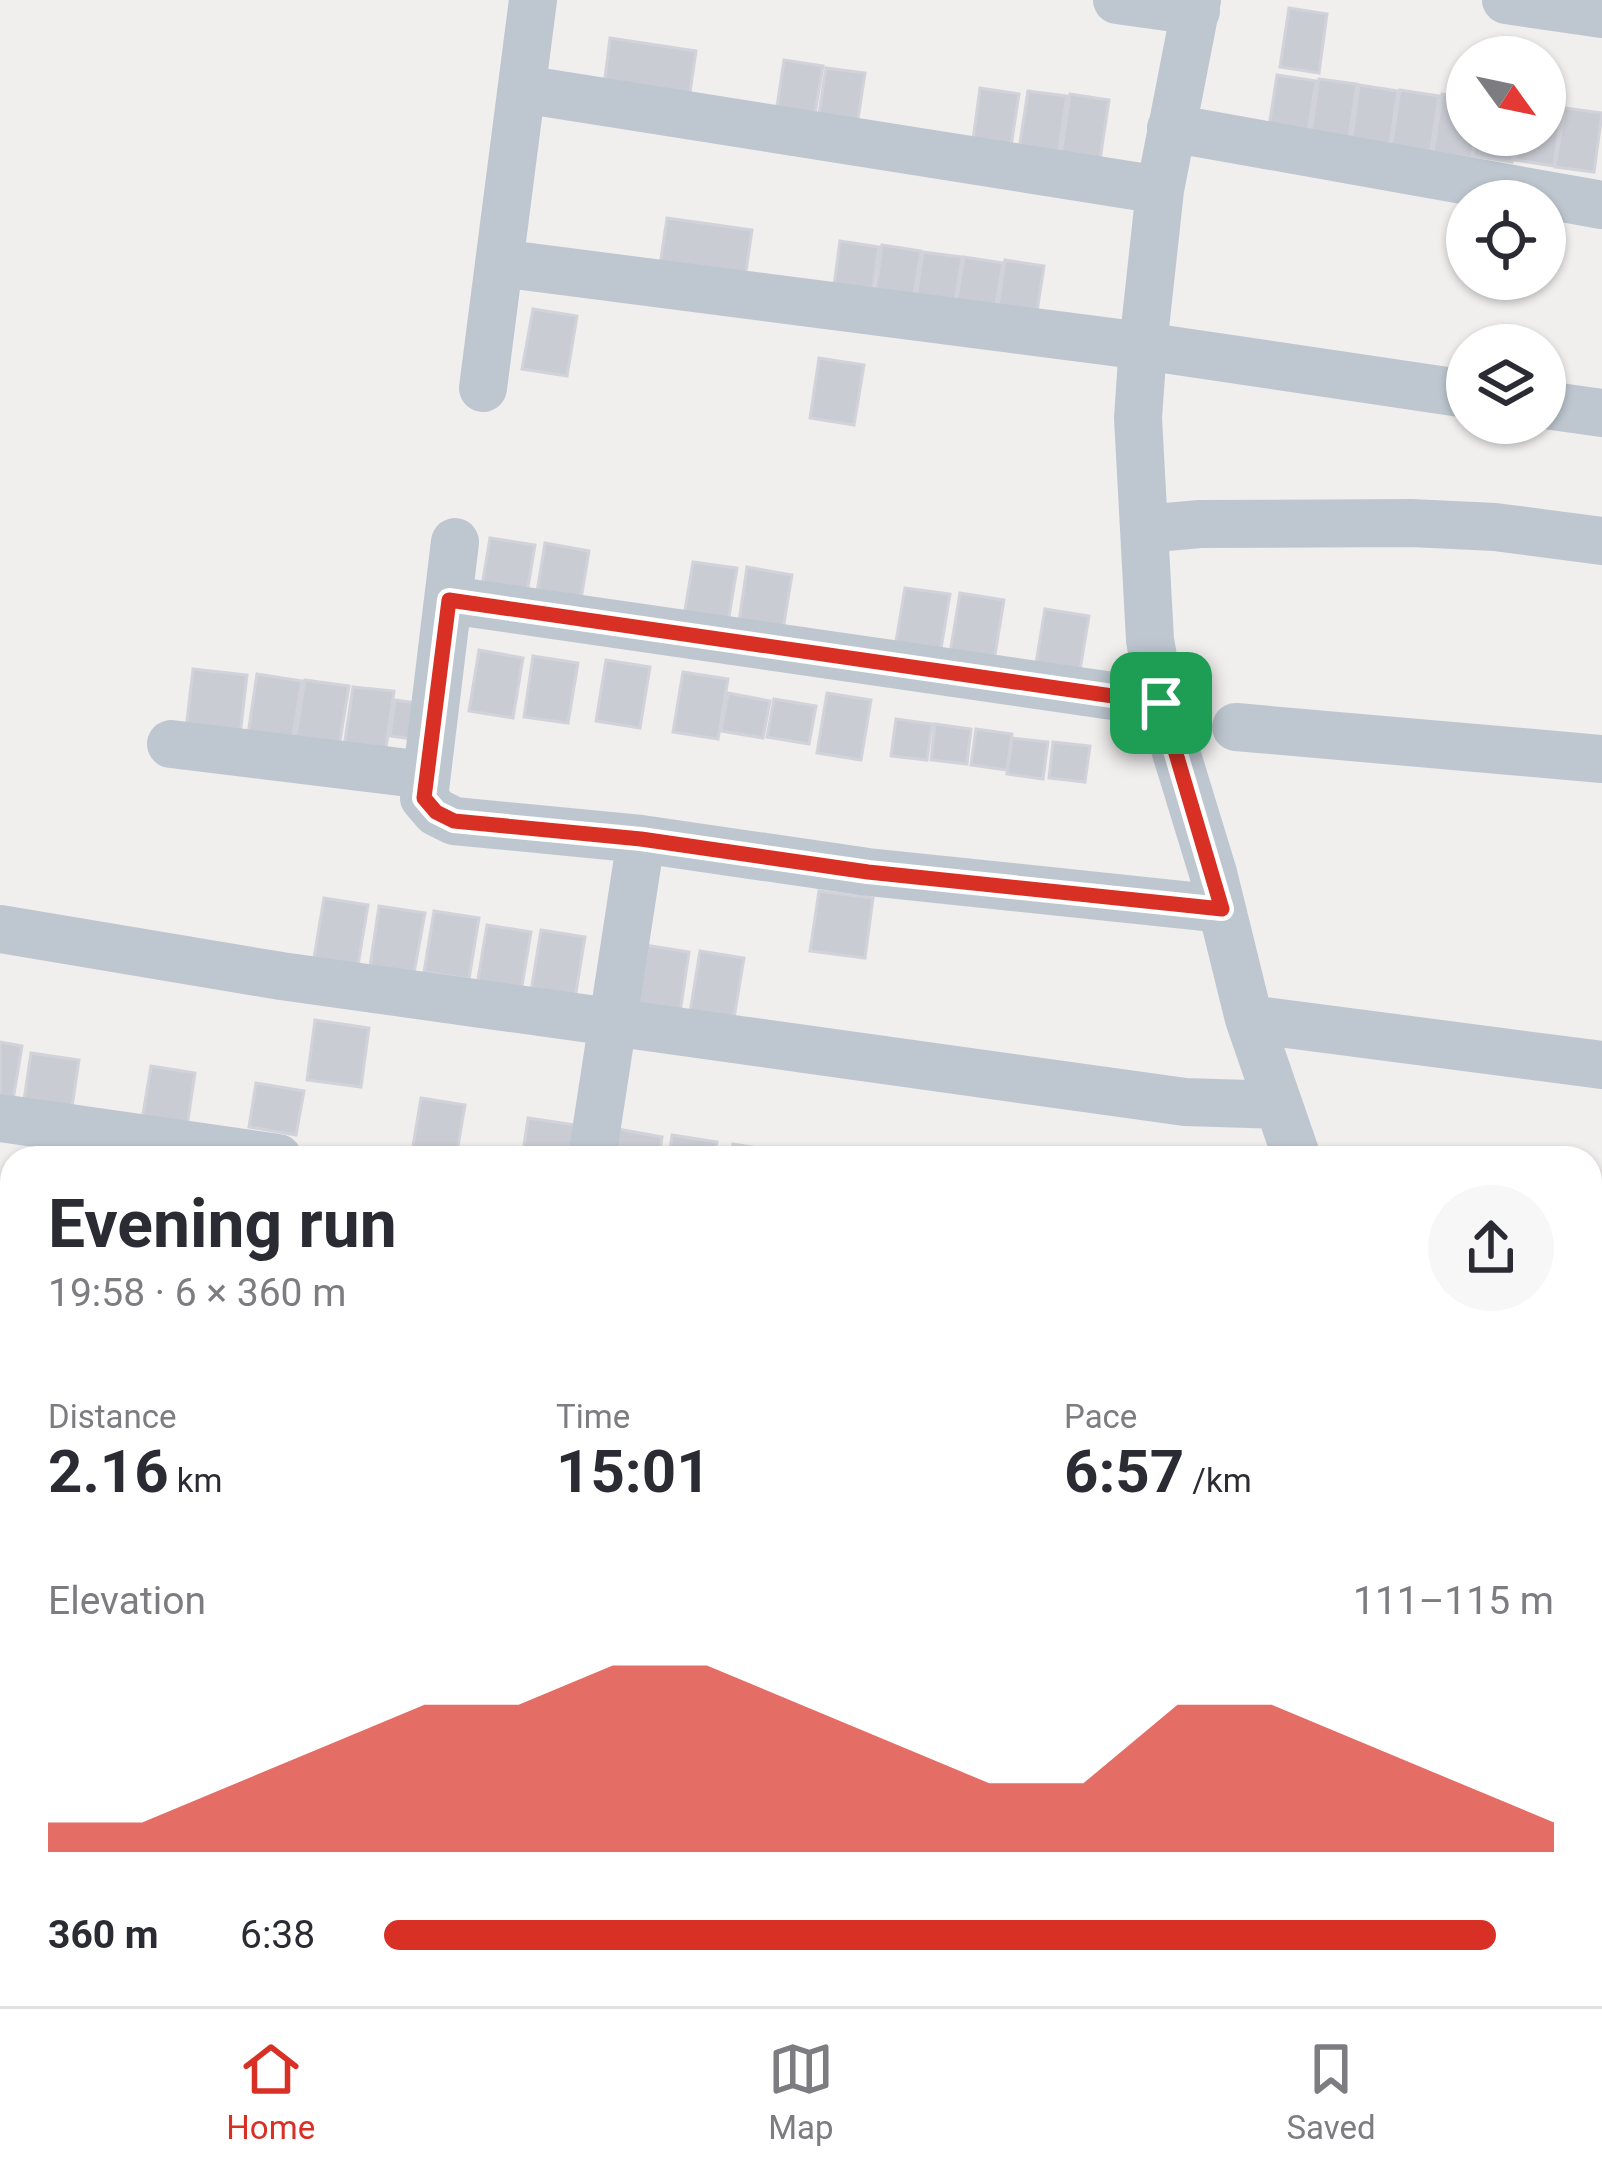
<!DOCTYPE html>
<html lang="en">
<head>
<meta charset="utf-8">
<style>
  body { margin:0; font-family:Roboto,sans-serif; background:#f7f7f7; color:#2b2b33; height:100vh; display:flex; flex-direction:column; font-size:45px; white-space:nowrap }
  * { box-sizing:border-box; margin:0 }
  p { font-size:39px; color:#7c7c81 }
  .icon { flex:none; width:66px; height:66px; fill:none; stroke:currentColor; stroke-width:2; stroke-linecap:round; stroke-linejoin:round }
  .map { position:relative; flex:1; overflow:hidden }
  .sheet { position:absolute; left:0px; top:1146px; width:1602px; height:861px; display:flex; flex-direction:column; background:#fff; border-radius:36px 36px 0 0; box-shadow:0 3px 9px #0004 }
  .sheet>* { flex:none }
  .needle { width:78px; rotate:123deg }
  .buttons { position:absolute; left:1446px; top:36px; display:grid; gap:24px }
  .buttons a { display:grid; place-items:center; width:120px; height:120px; border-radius:50%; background:#fff; box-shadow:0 3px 9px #0004; font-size:60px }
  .pin { position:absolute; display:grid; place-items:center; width:102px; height:102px; color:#fff; margin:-51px; border-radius:24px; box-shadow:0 6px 18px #0006 }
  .round { display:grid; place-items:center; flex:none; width:126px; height:126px; border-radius:63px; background:#f7f7f7 }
  .headline { display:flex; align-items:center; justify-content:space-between; height:204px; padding:0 48px }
  h1 { font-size:66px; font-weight:700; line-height:90px }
  .figures { display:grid; grid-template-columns:repeat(3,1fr); gap:18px; height:204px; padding:12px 48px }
  .figures div { display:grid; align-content:center }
  .figures b { font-size:60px; font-weight:700 }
  .figures small { font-size:33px; font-weight:400 }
  .figures p { font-size:33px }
  .chart { height:336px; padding:24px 48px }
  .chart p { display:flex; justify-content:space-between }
  .chart svg { width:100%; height:216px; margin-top:12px; fill:#d93025; opacity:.7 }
  ul { padding:0 48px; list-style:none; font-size:39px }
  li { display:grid; grid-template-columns:192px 144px 1fr; align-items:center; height:90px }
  li i { height:30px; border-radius:15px; background:#d93025 }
  .menu { display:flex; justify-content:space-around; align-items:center; height:168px; border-top:3px solid #e1e1e2; background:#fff; font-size:33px; color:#7c7c81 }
  .menu a { display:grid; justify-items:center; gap:6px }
  .menu .current { color:#d93025 }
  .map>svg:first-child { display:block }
  .building { fill:#caccd4; stroke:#d2d3da; stroke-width:3 }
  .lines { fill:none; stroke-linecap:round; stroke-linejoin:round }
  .minor { stroke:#bec7d0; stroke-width:48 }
  .route-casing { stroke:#fff; stroke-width:24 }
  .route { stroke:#d93025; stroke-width:15 }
</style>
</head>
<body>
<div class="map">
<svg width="1602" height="2006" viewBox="0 0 1602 2006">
  <rect width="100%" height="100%" fill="#f1eeee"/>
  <path class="building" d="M1289 8 1327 14 1319 73 1280 67Z
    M610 38 696 51 688 106 603 94Z
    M784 60 823 66 813 125 775 120Z
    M826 68 865 73 856 132 817 126Z
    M1277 75 1316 81 1307 139 1268 133Z
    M1319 79 1357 84 1348 143 1310 138Z
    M1359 85 1398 91 1389 150 1351 144Z
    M980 88 1019 94 1010 153 972 147Z
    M1400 90 1439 96 1430 155 1391 149Z
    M1028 91 1067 96 1058 155 1019 149Z
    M1070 94 1109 100 1100 160 1061 154Z
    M1442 94 1467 98V135H1475L1472 158 1433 153Z
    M1545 105 1562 107 1554 166 1515 160 1519 135H1545Z
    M1565 108 1602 113 1594 172 1555 167Z
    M1476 135H1516L1512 162 1473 156Z
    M667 218 752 230 744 285 659 272Z
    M840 241 879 247 870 306 832 300Z
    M882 245 921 251 912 310 874 304Z
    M923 252 962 257 953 316 914 311Z
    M964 257 1003 263 993 321 954 316Z
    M1005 260 1044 266 1035 325 996 319Z
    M533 309 577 316 567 376 522 369Z
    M819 358 864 365 854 425 810 418Z
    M490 538 535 545 525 605 480 598Z
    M545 543 589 551 579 611 535 604Z
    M693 562 737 568 727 629 683 622Z
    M747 567 792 575 782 635 738 628Z
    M905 588 950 594 940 655 895 647Z
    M960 593 1004 600 994 661 950 653Z
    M1045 609 1089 616 1079 676 1035 669Z
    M479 650 523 658 513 718 469 711Z
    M533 656 578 663 568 723 524 717Z
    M606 660 650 667 640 728 596 721Z
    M193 669 247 675 240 735 186 729Z
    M683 672 728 679 718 739 673 732Z
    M257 674 302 681 292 741 248 734Z
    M305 680 349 686 339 747 295 740Z
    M353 687 394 691 385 755 344 747Z
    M728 693 770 701 763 738 721 731Z
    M827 693 871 700 861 760 817 753Z
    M774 699 816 706 809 744 767 737Z
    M395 700 432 705 427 741 390 736Z
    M896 719 932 724 927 760 891 756Z
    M935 724 971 729 967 764 931 760Z
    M976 729 1012 734 1007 770 971 765Z
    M1012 738 1048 742 1043 779 1007 774Z
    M1053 742 1090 746 1085 782 1049 778Z
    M819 891 873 898 865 958 810 951Z
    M324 898 368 905 358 965 314 958Z
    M379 906 425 913 414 973 370 966Z
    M434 911 479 918 469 979 424 972Z
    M487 925 531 932 521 992 477 985Z
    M541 930 585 937 575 998 531 991Z
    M645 945 689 952 680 1013 635 1005Z
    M700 951 744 958 734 1018 690 1012Z
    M315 1020 369 1028 361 1087 307 1080Z
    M0 1042 22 1046 12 1106 0 1104Z
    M31 1053 79 1060 71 1114 23 1107Z
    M151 1066 195 1073 186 1133 141 1126Z
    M256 1083 304 1091 296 1135 249 1127Z
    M421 1098 465 1105 456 1158H411Z
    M528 1118 582 1126 577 1158H522Z
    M618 1129 662 1137 659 1158H613Z
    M672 1135 717 1142 714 1158H669Z
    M733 1144 777 1151 776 1158H731Z
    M0 1235 12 1237V1292L0 1290Z
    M0 1426 12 1428 3 1488H0Z"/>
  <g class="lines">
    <path class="minor" d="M1117 0 1196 11
      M1197 0 1160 190 1143 346 1138 418 1150 640 1161 703 1213 873 1249 1019 1297 1158
      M1506 0 1602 14
      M522 89 1160 190
      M1171 128 1602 205
      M499 263 1143 346 1467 394
      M483 388 533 0
      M1545 405 1602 413
      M1144 529 1200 524 1411 523 1495 527 1602 541
      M455 542 424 798 436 812 454 821 641 839 868 872 1222 909
      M449 600 1161 703
      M1236 727 1602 759
      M171 744 425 775
      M0 929 281 976 1185 1102 1277 1105
      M1249 1019 1602 1065
      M0 1118 278 1158
      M592 1158 641 839
      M1590 1274 1602 1275
      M0 1308 12 1309
      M1591 1506 1602 1428
      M0 1536 12 1538
      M1590 1654 1602 1681
      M0 1733 12 1734
      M1590 1758 1602 1785
      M0 1927 12 1929
      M403 2006 410 1995
      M448 2006 456 1995"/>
  </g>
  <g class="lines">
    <g class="route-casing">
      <path id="route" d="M449 600 1161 703 1222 909 868 872 641 839 454 821 436 812 424 798Z"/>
    </g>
    <use href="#route" class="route"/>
  </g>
</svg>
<div class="buttons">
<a><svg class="needle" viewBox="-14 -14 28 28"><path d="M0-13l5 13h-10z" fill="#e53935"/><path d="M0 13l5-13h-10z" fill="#7c7c81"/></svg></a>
<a><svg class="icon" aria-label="locate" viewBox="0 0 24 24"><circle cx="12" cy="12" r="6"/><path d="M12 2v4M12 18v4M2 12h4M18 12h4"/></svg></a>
<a><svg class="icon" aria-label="layers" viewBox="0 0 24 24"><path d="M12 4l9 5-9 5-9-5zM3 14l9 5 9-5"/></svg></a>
</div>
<div class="pin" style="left:1161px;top:703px;background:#1e9e55"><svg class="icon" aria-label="arrive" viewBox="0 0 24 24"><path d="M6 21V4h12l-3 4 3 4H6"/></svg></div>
<section class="sheet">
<div class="headline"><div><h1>Evening run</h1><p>19:58 · 6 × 360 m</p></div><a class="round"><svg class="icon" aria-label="share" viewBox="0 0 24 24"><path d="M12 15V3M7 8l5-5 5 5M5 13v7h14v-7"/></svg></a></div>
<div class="figures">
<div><p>Distance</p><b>2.16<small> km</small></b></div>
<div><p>Time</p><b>15:01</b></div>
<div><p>Pace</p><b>6:57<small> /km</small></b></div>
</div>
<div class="chart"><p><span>Elevation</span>111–115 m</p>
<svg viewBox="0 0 160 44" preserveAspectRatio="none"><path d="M0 44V38L10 38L20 30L30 22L40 14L50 14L60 6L70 6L80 14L90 22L100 30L110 30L120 14L130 14L140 22L150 30L160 38V44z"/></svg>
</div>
<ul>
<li><b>360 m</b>6:38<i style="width:95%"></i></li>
</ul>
</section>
</div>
<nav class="menu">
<a class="current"><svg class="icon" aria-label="home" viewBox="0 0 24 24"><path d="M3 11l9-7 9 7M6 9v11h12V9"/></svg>Home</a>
<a><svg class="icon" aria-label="map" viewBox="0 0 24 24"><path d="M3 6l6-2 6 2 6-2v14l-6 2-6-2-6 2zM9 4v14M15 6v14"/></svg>Map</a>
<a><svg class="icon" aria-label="saved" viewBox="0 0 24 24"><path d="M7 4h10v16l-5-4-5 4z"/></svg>Saved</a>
</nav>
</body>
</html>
